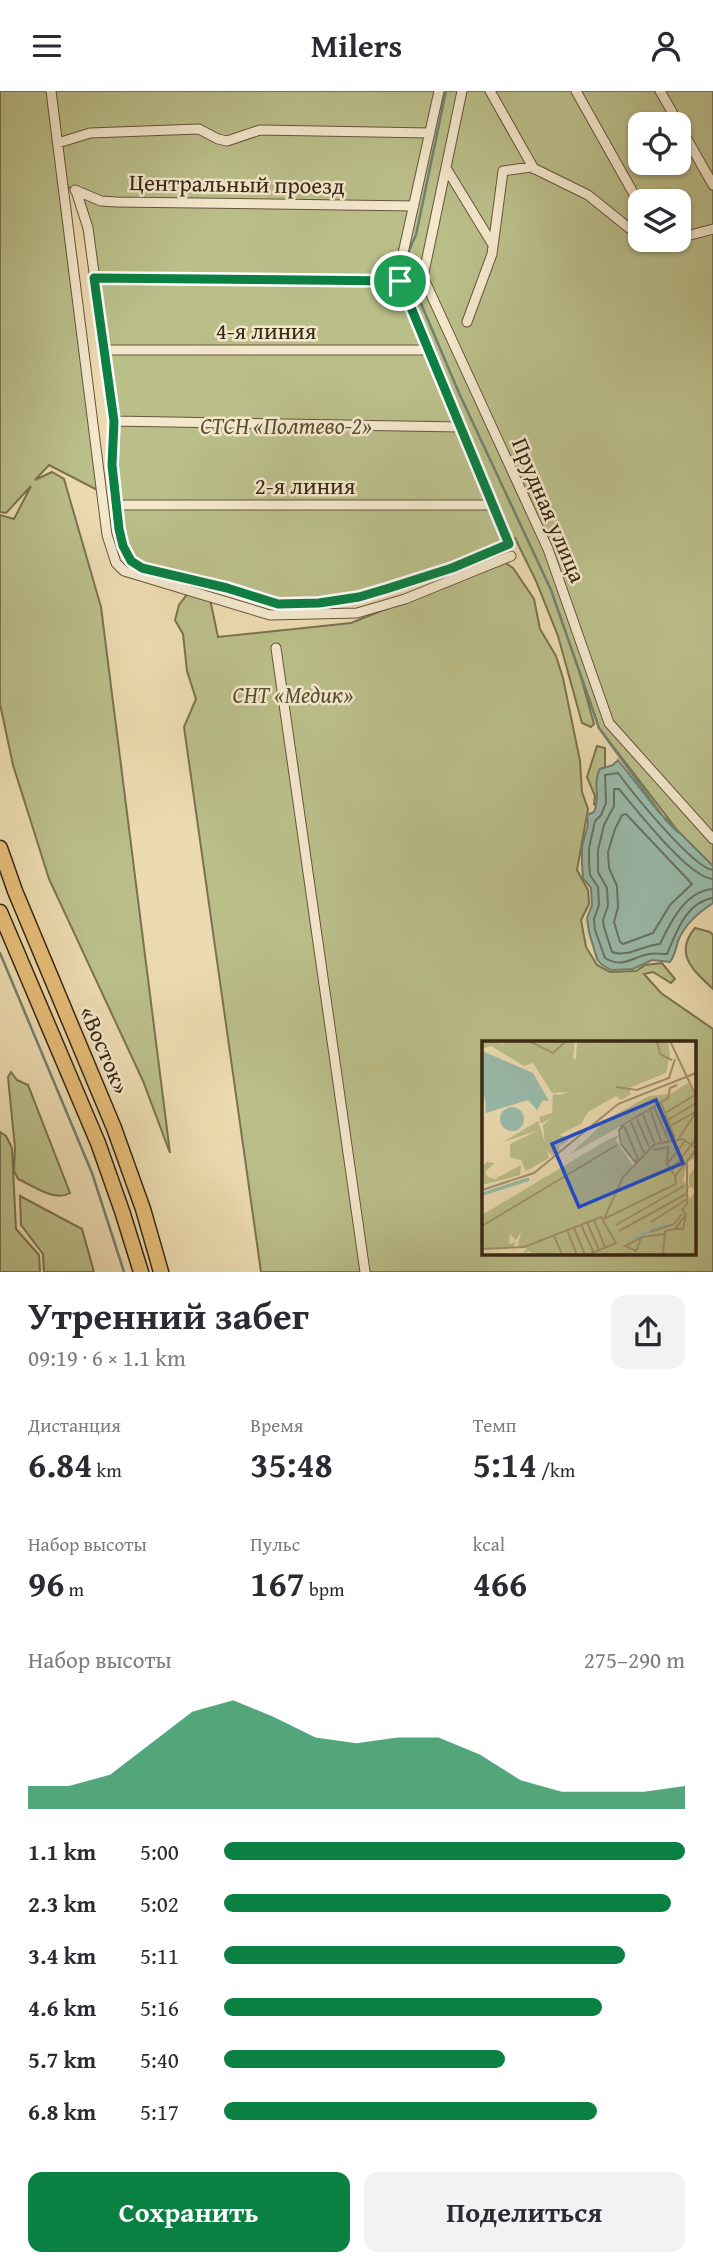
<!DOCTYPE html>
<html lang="ru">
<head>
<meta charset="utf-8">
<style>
  body { margin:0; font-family:"Gentium Book Plus",serif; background:#f2f2f3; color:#2b2b33; height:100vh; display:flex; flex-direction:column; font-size:26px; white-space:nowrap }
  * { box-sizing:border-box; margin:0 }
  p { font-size:23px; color:#7c7c81 }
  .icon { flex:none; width:38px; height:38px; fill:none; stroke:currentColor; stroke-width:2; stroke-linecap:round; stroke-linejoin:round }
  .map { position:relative; height:1181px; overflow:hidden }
  .details { display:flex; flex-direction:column; background:#fff; flex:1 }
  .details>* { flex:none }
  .tools { position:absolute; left:628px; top:21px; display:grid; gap:14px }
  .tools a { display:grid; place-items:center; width:63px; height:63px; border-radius:14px; background:#fff; box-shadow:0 2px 5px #0004; font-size:35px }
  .pin { position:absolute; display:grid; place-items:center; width:60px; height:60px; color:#fff; margin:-30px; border:4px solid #fff; border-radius:50%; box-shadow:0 2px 7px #0007 }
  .round { display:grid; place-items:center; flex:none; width:74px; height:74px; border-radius:14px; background:#f2f2f3 }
  .summary { display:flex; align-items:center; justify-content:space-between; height:119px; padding:0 28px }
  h1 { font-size:38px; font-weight:700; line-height:52px }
  .stats { display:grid; grid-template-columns:repeat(3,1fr); gap:10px; height:119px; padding:7px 28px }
  .stats div { display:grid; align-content:center }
  .stats b { font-size:35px; font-weight:700 }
  .stats small { font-size:19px; font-weight:400 }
  .stats p { font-size:19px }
  .chart { height:196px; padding:14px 28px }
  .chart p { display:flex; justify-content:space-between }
  .chart svg { width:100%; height:126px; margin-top:7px; fill:#0b8043; opacity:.7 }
  .primary-button { display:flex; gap:14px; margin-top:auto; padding:14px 28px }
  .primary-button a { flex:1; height:80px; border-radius:14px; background:#0b8043; color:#fff; font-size:28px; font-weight:700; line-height:80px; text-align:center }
  .primary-button a+a { background:#f2f2f3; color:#2b2b33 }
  ul { padding:0 28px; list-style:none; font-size:23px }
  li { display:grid; grid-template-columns:112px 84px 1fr; align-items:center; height:52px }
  li i { height:18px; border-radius:9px; background:#0b8043 }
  header { display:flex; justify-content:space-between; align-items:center; height:91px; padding:0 28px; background:#fff; font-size:32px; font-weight:700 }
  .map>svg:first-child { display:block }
  .green { fill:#babe89; stroke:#7a734e; stroke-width:2; fill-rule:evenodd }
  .water { fill:#99bbac; stroke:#73806f; stroke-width:2 }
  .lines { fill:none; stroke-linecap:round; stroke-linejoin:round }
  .shore { stroke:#697260; stroke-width:2 }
  .stream { stroke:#73806f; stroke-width:2.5 }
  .minor-casing { stroke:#66543a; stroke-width:11 }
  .trunk-casing { stroke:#392813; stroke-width:17 }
  .minor { stroke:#f3e7cc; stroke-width:9 }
  .trunk { stroke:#e6bd78; stroke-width:14 }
  .route-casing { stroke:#fff; stroke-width:14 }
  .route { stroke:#0b8043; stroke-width:9 }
  .labels { text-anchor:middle; stroke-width:5; stroke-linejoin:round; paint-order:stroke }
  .street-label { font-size:23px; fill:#392813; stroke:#f3e7cc }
  .park-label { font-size:23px; font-style:italic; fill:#594e30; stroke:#f3e7cc }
  .inset-river { fill:none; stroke:#99bbac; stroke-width:3.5 }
  .inset-road { fill:none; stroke:#a49371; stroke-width:2 }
  .view { fill:#1d4ed8; fill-opacity:0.15; stroke:#1d4ed8; stroke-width:3.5 }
  .inset-edge { fill:none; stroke:#392813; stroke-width:3.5 }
</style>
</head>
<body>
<header><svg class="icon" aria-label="menu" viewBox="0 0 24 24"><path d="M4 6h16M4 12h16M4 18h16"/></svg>Milers<svg class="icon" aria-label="person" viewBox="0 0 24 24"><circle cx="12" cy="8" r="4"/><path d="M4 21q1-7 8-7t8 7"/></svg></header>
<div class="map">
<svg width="713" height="1181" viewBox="0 0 713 1181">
  <rect width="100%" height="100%" fill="#ecdab0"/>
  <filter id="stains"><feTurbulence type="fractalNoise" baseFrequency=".00286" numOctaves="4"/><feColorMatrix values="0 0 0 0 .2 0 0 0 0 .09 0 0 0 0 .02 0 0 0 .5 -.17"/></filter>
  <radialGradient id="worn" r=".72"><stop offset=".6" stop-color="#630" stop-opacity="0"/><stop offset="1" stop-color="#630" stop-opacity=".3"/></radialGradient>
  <path class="green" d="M0 0H713V775L684 748 599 637 579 579 594 633 591 636 582 632 558 545 536 490 515 447 509 453 359 506 278 513 131 470 119 437 114 330 94 187 76 100 64 94 103 402 49 374 35 389 52 381 64 388 101 516 170 1062 143 990 49 788 13 674 0 613V424L14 428 31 395 6 422 0 421ZM640 33H679V72H640ZM640 110H679V149H640Z
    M504 471 513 477 534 508 540 538 556 565 563 587 580 670 582 701 588 718 577 779 588 799 589 813 581 829 586 856 597 874 610 881 636 880 645 874 662 872 675 888 671 892 653 881 644 883 661 902 713 938V1181H261L184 636 196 608 187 580 183 543 175 529 179 514 188 502 209 503 218 546 351 532ZM484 952H694V1162H484Z
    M597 655 605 657V676L600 678 597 694 599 710 597 716 594 713 595 705 587 686Z
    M695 837 710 841 713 844V898C694 880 673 863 695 837Z
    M11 981 17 989 28 994 70 1102C54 1111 34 1095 18 1088L14 1080 15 1057 8 986Z
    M0 1041 6 1045 12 1057 16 1138 39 1164 40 1181H0Z
    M20 1105 82 1138 94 1181H44L43 1163 21 1134Z"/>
  <path class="water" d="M618 669 658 720 713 775V812C698 822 685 833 678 850 676 858 675 864 670 871L652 869 633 878 611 879 601 873 597 868 589 841 587 827 592 814 591 797 583 787 582 772V756L588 734 587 724 594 721C601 706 592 692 600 678L613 674Z"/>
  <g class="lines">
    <path class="shore" d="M626 723 692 793 670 814 653 842 623 853 620 851 614 831 618 816 617 795 609 777 608 761 615 738 622 724Z
      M713 779C693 777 632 701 618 682L605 684 606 712 601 724 595 730 589 757V771L590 784 598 796 599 814 594 828 595 839 605 867C623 878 632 866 649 863 655 862 661 863 667 863 676 842 686 811 713 807
      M713 788C689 787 636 718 619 698H614V715L604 734 598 759V781L607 797 608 815 603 829 604 836 612 861C627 867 643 854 660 853 670 832 685 800 713 798"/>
    <path class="stream" d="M446 0 416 144 406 166 408 182 459 302 551 499 599 637 661 723
      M665 728 678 741
      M0 862 92 1082 124 1181"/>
    <g class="minor-casing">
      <path id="minor" d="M51 0 107 444 116 472 124 480 270 524 357 522 405 508 511 465
        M462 0 423 186 548 458 609 632 713 748
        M490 0 534 78
        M576 0 640 114
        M660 0 679 33
        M679 34 713 94
        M58 52 90 42 199 38 218 48 227 50 260 39 430 42
        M446 77 493 154
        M75 99 101 110 117 111 414 115
        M76 100 88 137 114 330 112 374 119 438 123 455 131 470 142 477 227 497 278 513 319 512 359 506 386 498 452 477 509 453 398 185 439 0
        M679 147 713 138
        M657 149 661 151 671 149
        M94 187 400 190
        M467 231 492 163 503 80 531 76 588 104 629 137 640 142
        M104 259H429
        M114 330 460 336
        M117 414H493
        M276 557 365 1181"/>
    </g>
    <g class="trunk-casing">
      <path id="trunk" d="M0 757 15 800 114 1037 143 1118 161 1181
        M0 821 98 1052 122 1120 141 1181"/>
    </g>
    <use href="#minor" class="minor"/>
    <use href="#trunk" class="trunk"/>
  </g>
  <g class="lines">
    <g class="route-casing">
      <path id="route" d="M94 187 400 190 509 453 452 477 386 498 359 506 319 512 278 513 227 497 142 477 131 470 123 455 119 438 112 374 114 330Z"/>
    </g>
    <use href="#route" class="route"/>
  </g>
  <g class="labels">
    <g class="street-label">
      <text transform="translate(237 93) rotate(1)" y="8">Центральный проезд</text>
      <text x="266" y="248">4-я линия</text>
      <text x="305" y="403">2-я линия</text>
      <text transform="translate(549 419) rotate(67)" y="8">Прудная улица</text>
      <text transform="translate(105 959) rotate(67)" y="8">«Восток»</text>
    </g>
    <g class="park-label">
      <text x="286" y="343">СТСН «Полтево-2»</text>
      <text x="293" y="612">СНТ «Медик»</text>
    </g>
  </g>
  <g transform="translate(482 950)">
    <rect width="214" height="214" fill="#ecdab0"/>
    <path d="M0 0H22L18 5 25 0H93L91 17 94 18 95 0H182L186 1 188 14 184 32 147 47 149 53 139 59 134 55 106 71 99 83 77 94 88 97 79 105 78 102 77 109 70 115 65 109 67 117 44 130 39 119 28 116V103L57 89 21 101 56 80 63 102 61 84 72 75 59 83 57 76 70 72 71 53 78 54 86 51 70 52 51 22 42 25 9 5 0 8ZM206 42 213 55 214 117 205 121 201 140 207 145V134L213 127V148L208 146 204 150 208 158 213 150 212 213 52 214 47 210 40 213 45 208 36 205 39 191 34 199 28 193 27 203 34 201 31 206 0 208V174L125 99 137 94 134 99 151 125 154 121 141 106 138 88 168 69 87 114 127 77 167 55 188 53ZM5 121 13 122 3 131 6 136 13 138 39 124 38 134 0 144V125Z" fill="#babe89"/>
    <path d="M0 10 51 32 67 60 61 59 55 69 46 59 4 72 3 55 0 66ZM18 78a12 12 0 1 1 24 0a12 12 0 1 1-24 0Z" fill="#99bbac"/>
    <path class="inset-river" d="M1 153 47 138M151 198 184 183"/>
    <path class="inset-road" d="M47 0 71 12 84 0M175 0 178 13 190 19M188 0 214 55M134 46 155 49 187 37 193 18M179 62 193 97M172 66 186 98M168 68 179 100M183 72 213 54M161 74 172 101M155 78 167 106M186 79 214 62M149 81 162 112M142 85 137 89 139 103 153 121 156 118M142 85 156 118M188 85 213 71M138 86 186 57 188 47 195 44M197 97 214 71M171 109 186 106 185 123 193 135M186 122 203 100M190 129 214 98M0 149 52 132 136 63 214 32M122 178 141 136 173 103 201 98 214 107M122 178 194 143 193 135 214 109M112 179 123 206M105 181 117 209M169 181 205 158M99 184 112 212M134 184 202 145M0 185 135 104M92 187 103 214M193 188H201L204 173M85 189 95 214M137 190 204 153M168 191 192 183 200 173M72 194 80 214M159 197 154 210 143 205 160 196 183 193M0 208 42 206 119 176 134 202 106 214M181 214 183 190 193 188 204 173 200 169 205 163V122"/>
    <path class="view" d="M174 59 201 122 97 166 70 103Z"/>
    <rect width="214" height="214" class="inset-edge"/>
  </g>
  <rect width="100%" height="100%" filter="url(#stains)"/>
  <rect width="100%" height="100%" fill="url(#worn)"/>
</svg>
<div class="tools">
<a><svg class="icon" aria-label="locate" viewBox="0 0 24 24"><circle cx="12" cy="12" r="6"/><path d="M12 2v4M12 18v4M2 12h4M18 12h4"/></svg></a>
<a><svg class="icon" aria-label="layers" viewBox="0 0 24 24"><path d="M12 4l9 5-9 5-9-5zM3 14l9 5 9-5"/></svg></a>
</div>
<div class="pin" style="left:400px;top:190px;background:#1e9e55"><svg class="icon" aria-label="arrive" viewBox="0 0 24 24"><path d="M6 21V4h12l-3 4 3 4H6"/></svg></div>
</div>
<section class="details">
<div class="summary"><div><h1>Утренний забег</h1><p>09:19 · 6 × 1.1 km</p></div><a class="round"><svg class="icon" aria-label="share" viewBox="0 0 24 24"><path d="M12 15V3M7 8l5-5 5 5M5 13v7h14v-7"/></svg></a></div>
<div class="stats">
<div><p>Дистанция</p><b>6.84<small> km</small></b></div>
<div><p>Время</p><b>35:48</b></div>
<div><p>Темп</p><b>5:14<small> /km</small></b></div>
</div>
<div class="stats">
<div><p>Набор высоты</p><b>96<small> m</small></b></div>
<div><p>Пульс</p><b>167<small> bpm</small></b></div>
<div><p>kcal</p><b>466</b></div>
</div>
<div class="chart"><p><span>Набор высоты</span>275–290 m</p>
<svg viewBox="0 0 160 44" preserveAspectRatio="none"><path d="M0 44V36L10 36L20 32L30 21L40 10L50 6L60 12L70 19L80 21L90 19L100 19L110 25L120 34L130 38L140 38L150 38L160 36V44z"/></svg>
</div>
<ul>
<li><b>1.1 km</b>5:00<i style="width:100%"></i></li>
<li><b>2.3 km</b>5:02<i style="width:97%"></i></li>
<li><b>3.4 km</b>5:11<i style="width:87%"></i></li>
<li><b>4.6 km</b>5:16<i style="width:82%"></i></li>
<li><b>5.7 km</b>5:40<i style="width:61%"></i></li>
<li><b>6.8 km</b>5:17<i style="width:81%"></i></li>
</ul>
<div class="primary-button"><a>Сохранить</a><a>Поделиться</a></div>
</section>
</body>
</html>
